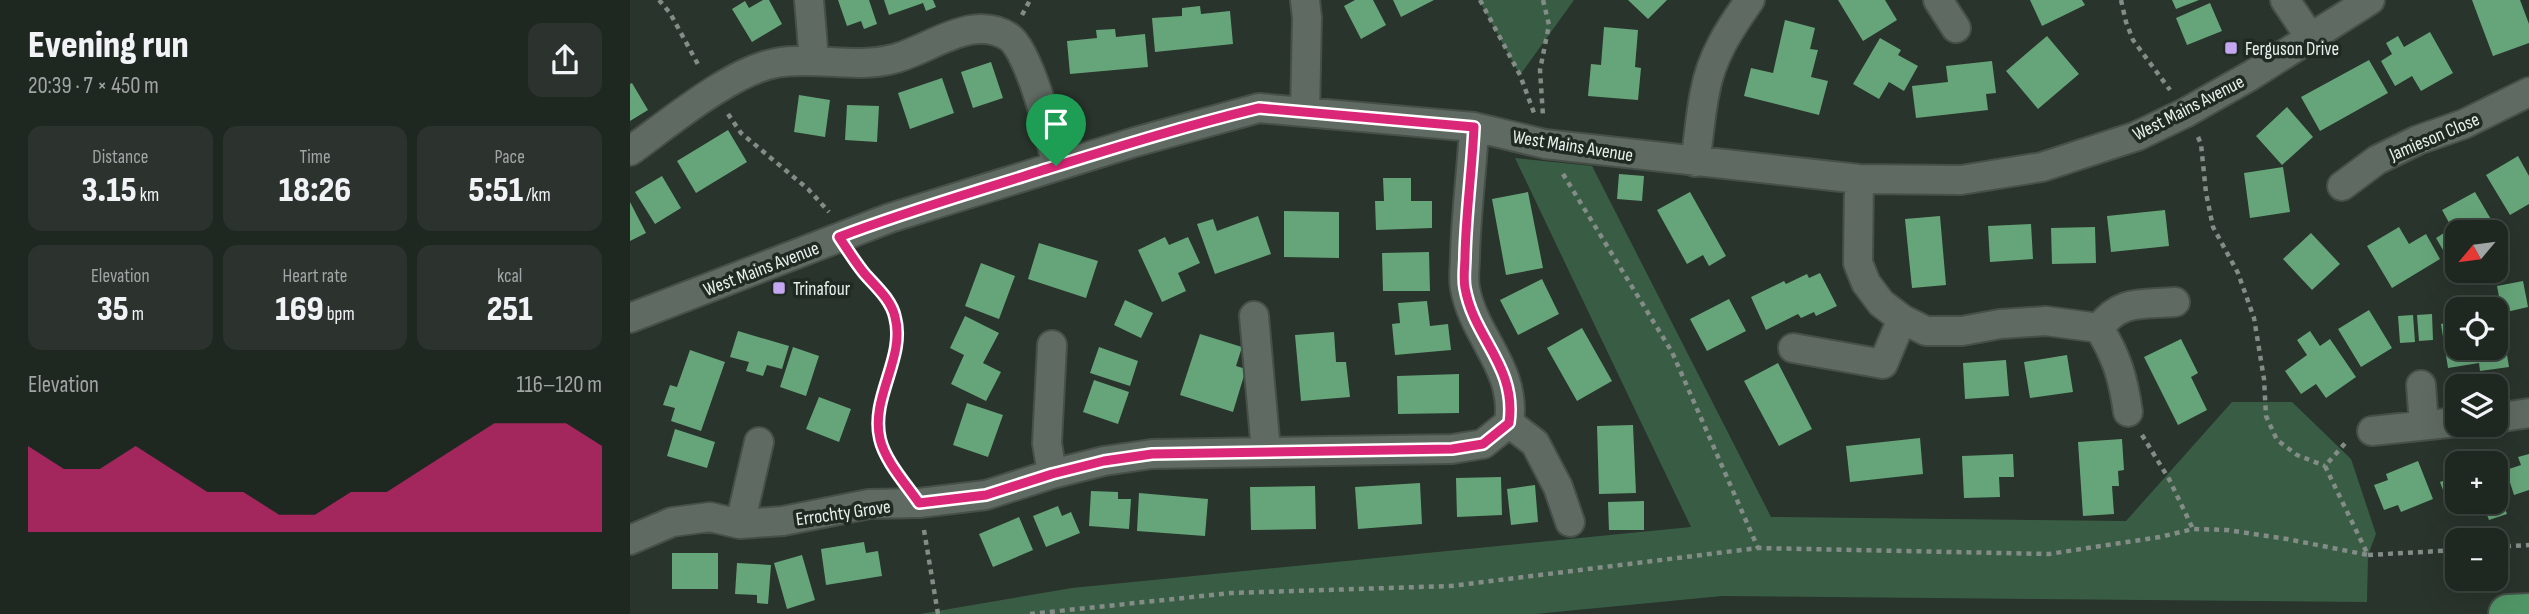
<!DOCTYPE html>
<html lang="en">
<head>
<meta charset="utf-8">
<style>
  body { margin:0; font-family:"Sofia Sans Condensed",sans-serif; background:#2c332e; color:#f1f3f6; height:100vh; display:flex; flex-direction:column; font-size:26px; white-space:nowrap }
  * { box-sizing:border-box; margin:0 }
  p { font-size:23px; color:#a1a5a5 }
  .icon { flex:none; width:38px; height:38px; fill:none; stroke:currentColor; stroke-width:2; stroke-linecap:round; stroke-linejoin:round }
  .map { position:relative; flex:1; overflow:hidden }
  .details { display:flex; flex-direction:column; background:#1f2721; width:630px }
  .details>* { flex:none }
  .needle { width:46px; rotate:241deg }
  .controls { position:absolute; left:1815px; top:220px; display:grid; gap:14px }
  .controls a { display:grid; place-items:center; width:63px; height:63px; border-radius:14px; background:#1f2721; box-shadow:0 7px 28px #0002,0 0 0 2px #3c443f; font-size:35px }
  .pin { position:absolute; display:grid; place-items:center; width:60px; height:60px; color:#fff; margin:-72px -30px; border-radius:50% 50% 50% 0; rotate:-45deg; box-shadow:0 0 7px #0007 }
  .pin .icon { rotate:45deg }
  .round { display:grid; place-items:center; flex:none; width:74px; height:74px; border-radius:14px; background:#2c332e }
  .overview { display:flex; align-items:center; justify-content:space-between; height:119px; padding:0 28px }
  h1 { font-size:38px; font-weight:800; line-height:52px }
  .figures { display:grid; grid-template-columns:repeat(3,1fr); gap:10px; height:119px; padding:7px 28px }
  .figures div { display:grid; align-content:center; border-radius:14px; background:#2c332e; text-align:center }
  .figures b { font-size:35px; font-weight:800 }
  .figures small { font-size:19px; font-weight:400 }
  .figures p { font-size:19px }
  .chart { height:196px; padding:14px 28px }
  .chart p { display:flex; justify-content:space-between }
  .chart svg { width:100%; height:126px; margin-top:7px; fill:#db2777; opacity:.7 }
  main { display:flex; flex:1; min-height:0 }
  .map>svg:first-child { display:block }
  .green { fill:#395d44 }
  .building { fill:#66a579 }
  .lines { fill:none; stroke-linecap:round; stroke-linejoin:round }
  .minor-casing { stroke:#464f48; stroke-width:32 }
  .highway-casing { stroke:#464f48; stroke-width:42 }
  .path { stroke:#838c86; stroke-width:4.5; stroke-dasharray:5 5; stroke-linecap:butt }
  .minor { stroke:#5f6a62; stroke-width:28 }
  .highway { stroke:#509566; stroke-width:38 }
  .route-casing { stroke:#fff; stroke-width:14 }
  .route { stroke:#db2777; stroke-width:9 }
  .poi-dot { fill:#c5a7f1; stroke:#202a22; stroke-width:2.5 }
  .labels { text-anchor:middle; stroke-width:7; stroke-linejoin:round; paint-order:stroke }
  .poi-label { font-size:19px; fill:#e9f0eb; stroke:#202a22; text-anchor:start }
  .street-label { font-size:19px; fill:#e9f0eb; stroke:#202a22 }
</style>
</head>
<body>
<main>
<section class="details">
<div class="overview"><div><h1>Evening run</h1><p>20:39 · 7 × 450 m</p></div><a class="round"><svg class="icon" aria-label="share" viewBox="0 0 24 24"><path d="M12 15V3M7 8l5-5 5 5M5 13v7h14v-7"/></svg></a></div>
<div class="figures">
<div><p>Distance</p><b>3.15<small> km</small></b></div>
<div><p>Time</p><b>18:26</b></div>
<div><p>Pace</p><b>5:51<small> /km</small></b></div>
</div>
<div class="figures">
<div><p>Elevation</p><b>35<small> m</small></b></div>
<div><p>Heart rate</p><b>169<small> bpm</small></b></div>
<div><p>kcal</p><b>251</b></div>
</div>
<div class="chart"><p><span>Elevation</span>116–120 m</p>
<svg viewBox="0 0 160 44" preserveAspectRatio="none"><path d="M0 44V14L10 22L20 22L30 14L40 22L50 30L60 30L70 38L80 38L90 30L100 30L110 22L120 14L130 6L140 6L150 6L160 14V44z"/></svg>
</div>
</section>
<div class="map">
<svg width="1899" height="614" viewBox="0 0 1899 614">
  <rect width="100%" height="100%" fill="#29342c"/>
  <path class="green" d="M849 0H944L890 75Z
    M885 158 962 166 1141 517 1496 521 1602 402H1662L1721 459 1746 534 1738 555 1737 602 1092 596 905 614H290L442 588 1061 527Z"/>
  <path class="building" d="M133 0H139L152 24 122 42 102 9 115 1 119 8Z
    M208 0H239L247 24 234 29 231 21 217 26Z
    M254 0H303L306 7 296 11 293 3 259 15Z
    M725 0H743L756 25 731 39 714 6Z
    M763 0H804L771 17Z
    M998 0H1037L1018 19Z
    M1208 0H1255L1267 20 1233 41Z
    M1400 0H1452L1455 5 1412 26Z
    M1542 0H1569L1546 9Z
    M1842 0H1890L1899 24V43L1863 56Z
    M1580 3 1592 31 1557 45 1546 18Z
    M570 6 571 14 600 11 603 44 525 52 522 18 552 16V8Z
    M1155 20 1185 28 1180 49 1188 50 1181 77 1198 81 1189 115 1114 96 1121 68 1143 73Z
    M974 27 1008 30 1005 67 1011 68 1008 100 958 96 961 64 971 65Z
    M485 29 486 37 515 34 518 67 440 74 437 41 467 38 466 30Z
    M1800 32 1823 73 1791 91 1782 76 1765 86 1751 61 1762 54 1756 43 1768 36 1774 47Z
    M1417 36 1449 74 1408 109 1376 71Z
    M1250 38 1271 50 1268 55 1288 66 1274 91 1259 82 1249 99 1223 84Z
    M1739 60 1758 93 1690 131 1671 97Z
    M1362 61 1366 93 1356 94 1358 110 1286 118 1282 86 1318 82 1316 66Z
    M361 62 373 98 343 108 331 72Z
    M312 78 324 113 280 129 268 93Z
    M2 83 18 110 0 121V84Z
    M169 95 200 100 195 137 164 132Z
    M217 105 249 106 247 142 215 140Z
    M1657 107 1683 137 1652 165 1626 136Z
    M98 130 117 162 66 193 47 161Z
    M1888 156 1899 176V204L1880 215 1856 175Z
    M1653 167 1660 212 1620 218 1614 173Z
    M989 174 1014 176 1012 201 987 199Z
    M32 176 51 208 25 224 5 192Z
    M753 178H781V201H802V228L746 230 745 201H754Z
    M898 192 913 268 876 275 862 199Z
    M1060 192 1096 256 1079 266 1073 255 1057 264 1027 210Z
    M1845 192 1869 233 1866 235V233H1827V257L1820 262 1806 238 1822 228 1812 210Z
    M0 202 16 233 0 241Z
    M1535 210 1539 246 1481 252 1477 216Z
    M654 211 709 212V258L654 257Z
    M628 216 641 254 585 274 567 224 583 219 587 231Z
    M1310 216 1316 285 1282 288 1275 219Z
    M1401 224 1403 259 1360 262 1358 226Z
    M1465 227 1466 263 1422 264 1421 228Z
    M1769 227 1779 244 1796 234 1810 259 1762 288 1737 246Z
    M1681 233 1710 264 1682 290 1653 259Z
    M535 237 539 245 558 237 570 263 548 273 556 291 532 302 508 250Z
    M409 243 468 261 456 298 398 279Z
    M799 252 800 291H753L752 253Z
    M351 263 385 276 369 319 335 306Z
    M1190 273 1207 306 1186 316 1184 312 1171 318 1168 314 1136 330 1121 297 1154 281 1156 284 1177 274 1179 278Z
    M912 279 929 314 888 335 870 300Z
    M1893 281 1898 307 1872 313 1867 286Z
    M1099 299 1116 331 1077 351 1060 319Z
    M495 300 523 313 511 338 484 325Z
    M797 301 800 326 818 324 821 350 765 355 762 324 770 323 768 303Z
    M1739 310 1762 348 1731 367 1708 329Z
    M1802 314 1803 340 1789 341 1787 315Z
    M1783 315 1785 342 1770 343 1768 316Z
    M335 316 369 333 353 363 371 372 356 401 321 384 334 355 320 348Z
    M1827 321V348H1866V324L1872 323 1879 367 1850 371 1849 363 1818 368 1811 324Z
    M952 328 982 381 947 401 917 348Z
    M108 331 159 346 152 369 137 365 133 376 116 371 119 362 100 357Z
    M1680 331 1690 346 1700 339 1726 377 1696 398 1686 384 1671 394 1655 371 1677 355 1667 340Z
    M704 332 706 362H716L720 397 671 401 665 335Z
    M570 334 612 347 606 366 616 369 603 412 550 395Z
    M1551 339 1568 373 1561 377 1577 410 1548 425 1514 357Z
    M163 347 189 356 176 396 150 387Z
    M469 347 508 361 500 386 460 373Z
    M60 350 95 362 71 431 41 421 45 408 33 405 40 385 47 387Z
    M1437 355 1443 392 1400 398 1394 362Z
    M1376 360 1379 396 1335 399 1333 363Z
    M1148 363 1182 429 1149 446 1114 381Z
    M829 374V413L768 414 767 376Z
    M464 380 499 392 488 424 453 412Z
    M189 397 221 409 209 442 176 429Z
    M337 403 373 415 358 457 323 445Z
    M1003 425 1006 493 969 494 967 426Z
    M45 429 85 442 77 468 37 456Z
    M1290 438 1293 474 1220 482 1216 446Z
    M1492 439 1494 470 1488 471 1489 486H1482L1484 514 1453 516 1448 442Z
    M1383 454 1384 477H1369L1370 497 1334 498 1332 456Z
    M1899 454V490L1884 495 1876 470 1891 465 1888 457Z
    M1856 456 1858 464H1836V463Z
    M1788 461 1803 499 1771 512 1768 505 1754 510 1744 485 1758 480 1756 474Z
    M1827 467V503L1819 506 1810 482 1824 477 1821 469Z
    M871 477 872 515 827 517 826 478Z
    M790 483 792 524 728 529 725 487Z
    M1866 484 1877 514 1859 520 1852 502H1866Z
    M905 485 908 522 881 525 877 489Z
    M685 486 686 529 621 530 620 487Z
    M461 491 488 492V499H501L499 529 459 526Z
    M509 493 578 499 575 536 507 531Z
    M1014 501V530H979L978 502Z
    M428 506 432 516 441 512 450 533 416 547 403 516Z
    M389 517 403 550 363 567 349 534Z
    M234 542 236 553 248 551 252 576 196 585 191 549Z
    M42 553H88V589H42Z
    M172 555 185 600 157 609 144 563Z
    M107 563 141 565 138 604 127 603V595L105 594Z"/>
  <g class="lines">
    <g class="minor-casing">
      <path id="minor" d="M179 0 184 60
        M675 0 677 18 675 112
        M1308 0 1326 28
        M1655 0 1680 37
        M0 151C38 124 101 71 146 63 184 56 226 69 263 59 300 50 341 13 379 37 399 50 423 141 426 166
        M1065 162C1069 139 1070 115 1075 92 1081 57 1100 28 1120 0
        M1229 179 1228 263 1236 283 1251 303 1272 319 1296 331H1332L1370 324 1416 321 1469 328
        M1712 186 1747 160 1788 140 1834 124 1899 92
        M624 316 636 451
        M0 318 260 218 505 142 629 108 844 127 915 144 1229 179 1331 180 1412 167 1507 136 1555 113 1620 76 1740 0
        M1469 328C1487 357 1493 378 1498 412
        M1469 328C1491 299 1511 305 1545 302
        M422 345 417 443 422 474
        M1163 348 1253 364 1272 319
        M1791 385 1794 425
        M1866 418 1899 413
        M879 423 905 443 928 487 940 522
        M1742 431 1827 422
        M110 524 129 442
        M0 540 42 522 80 517 110 524 153 521 239 504 289 503 356 495 422 474 474 461 522 454 822 449 853 444 879 423C887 368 844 338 835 288 833 278 835 266 835 256 836 213 842 170 844 127"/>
    </g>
    <g class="highway-casing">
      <path id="highway" d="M1878 614 1899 613"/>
    </g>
    <path class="path" d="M29 0 40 13 70 68
      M850 0 890 75 904 113
      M913 0 919 25 910 70 913 116
      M1491 0 1496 22 1503 40 1540 90
      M392 15 400 0
      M98 114 111 133 178 189 199 212
      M1568 137 1571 144 1576 193 1583 227 1608 273 1624 318 1634 379 1636 416 1647 440 1667 455 1695 466
      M933 174 1042 352 1128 548
      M225 260C237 278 260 295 265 317 276 358 239 399 250 440 254 453 264 466 272 477
      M1512 435 1539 479 1563 529
      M294 530 308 614
      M1866 547 1899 545
      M1738 555 1827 550
      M400 614 601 593 821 586 1128 548 1419 554 1530 537 1563 529 1597 530 1657 539 1738 555 1695 466 1718 440"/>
    <use href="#minor" class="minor"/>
    <use href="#highway" class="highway"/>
  </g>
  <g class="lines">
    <g class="route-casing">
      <path id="route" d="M629 108 844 127C842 170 836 213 835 256 835 266 833 278 835 288 844 339 887 366 879 423L853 444 822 449 522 454 474 461 422 474 356 495 289 503C276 484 255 461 250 439 240 397 276 358 265 317 261 299 245 286 234 273 225 262 217 249 209 237 274 212 341 193 407 172 481 149 554 126 629 108Z"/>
    </g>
    <use href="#route" class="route"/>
  </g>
  <g class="poi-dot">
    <rect x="1594" y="41" width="14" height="14" rx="3.5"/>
    <rect x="142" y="281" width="14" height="14" rx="3.5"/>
  </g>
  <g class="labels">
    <g class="poi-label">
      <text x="1615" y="55">Ferguson Drive</text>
      <text x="163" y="295">Trinafour</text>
    </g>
    <g class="street-label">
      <text transform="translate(1558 107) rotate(-27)" y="7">West Mains Avenue</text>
      <text transform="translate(1804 136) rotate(-23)" y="7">Jamieson Close</text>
      <text transform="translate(943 145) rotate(9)" y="7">West Mains Avenue</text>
      <text transform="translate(131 268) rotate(-21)" y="7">West Mains Avenue</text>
      <text transform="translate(213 512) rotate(-8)" y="7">Errochty Grove</text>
    </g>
  </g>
</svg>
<div class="controls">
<a><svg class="needle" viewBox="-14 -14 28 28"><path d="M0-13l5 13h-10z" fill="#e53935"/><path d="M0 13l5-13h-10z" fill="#a1a5a5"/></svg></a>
<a><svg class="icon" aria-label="locate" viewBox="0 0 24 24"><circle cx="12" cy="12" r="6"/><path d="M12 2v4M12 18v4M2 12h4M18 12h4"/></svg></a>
<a><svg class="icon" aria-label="layers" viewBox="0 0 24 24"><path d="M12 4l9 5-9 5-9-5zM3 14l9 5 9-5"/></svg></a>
<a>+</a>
<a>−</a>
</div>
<div class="pin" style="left:426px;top:166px;background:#1e9e55"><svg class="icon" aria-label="arrive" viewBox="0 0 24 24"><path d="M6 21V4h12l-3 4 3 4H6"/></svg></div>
</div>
</main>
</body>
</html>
